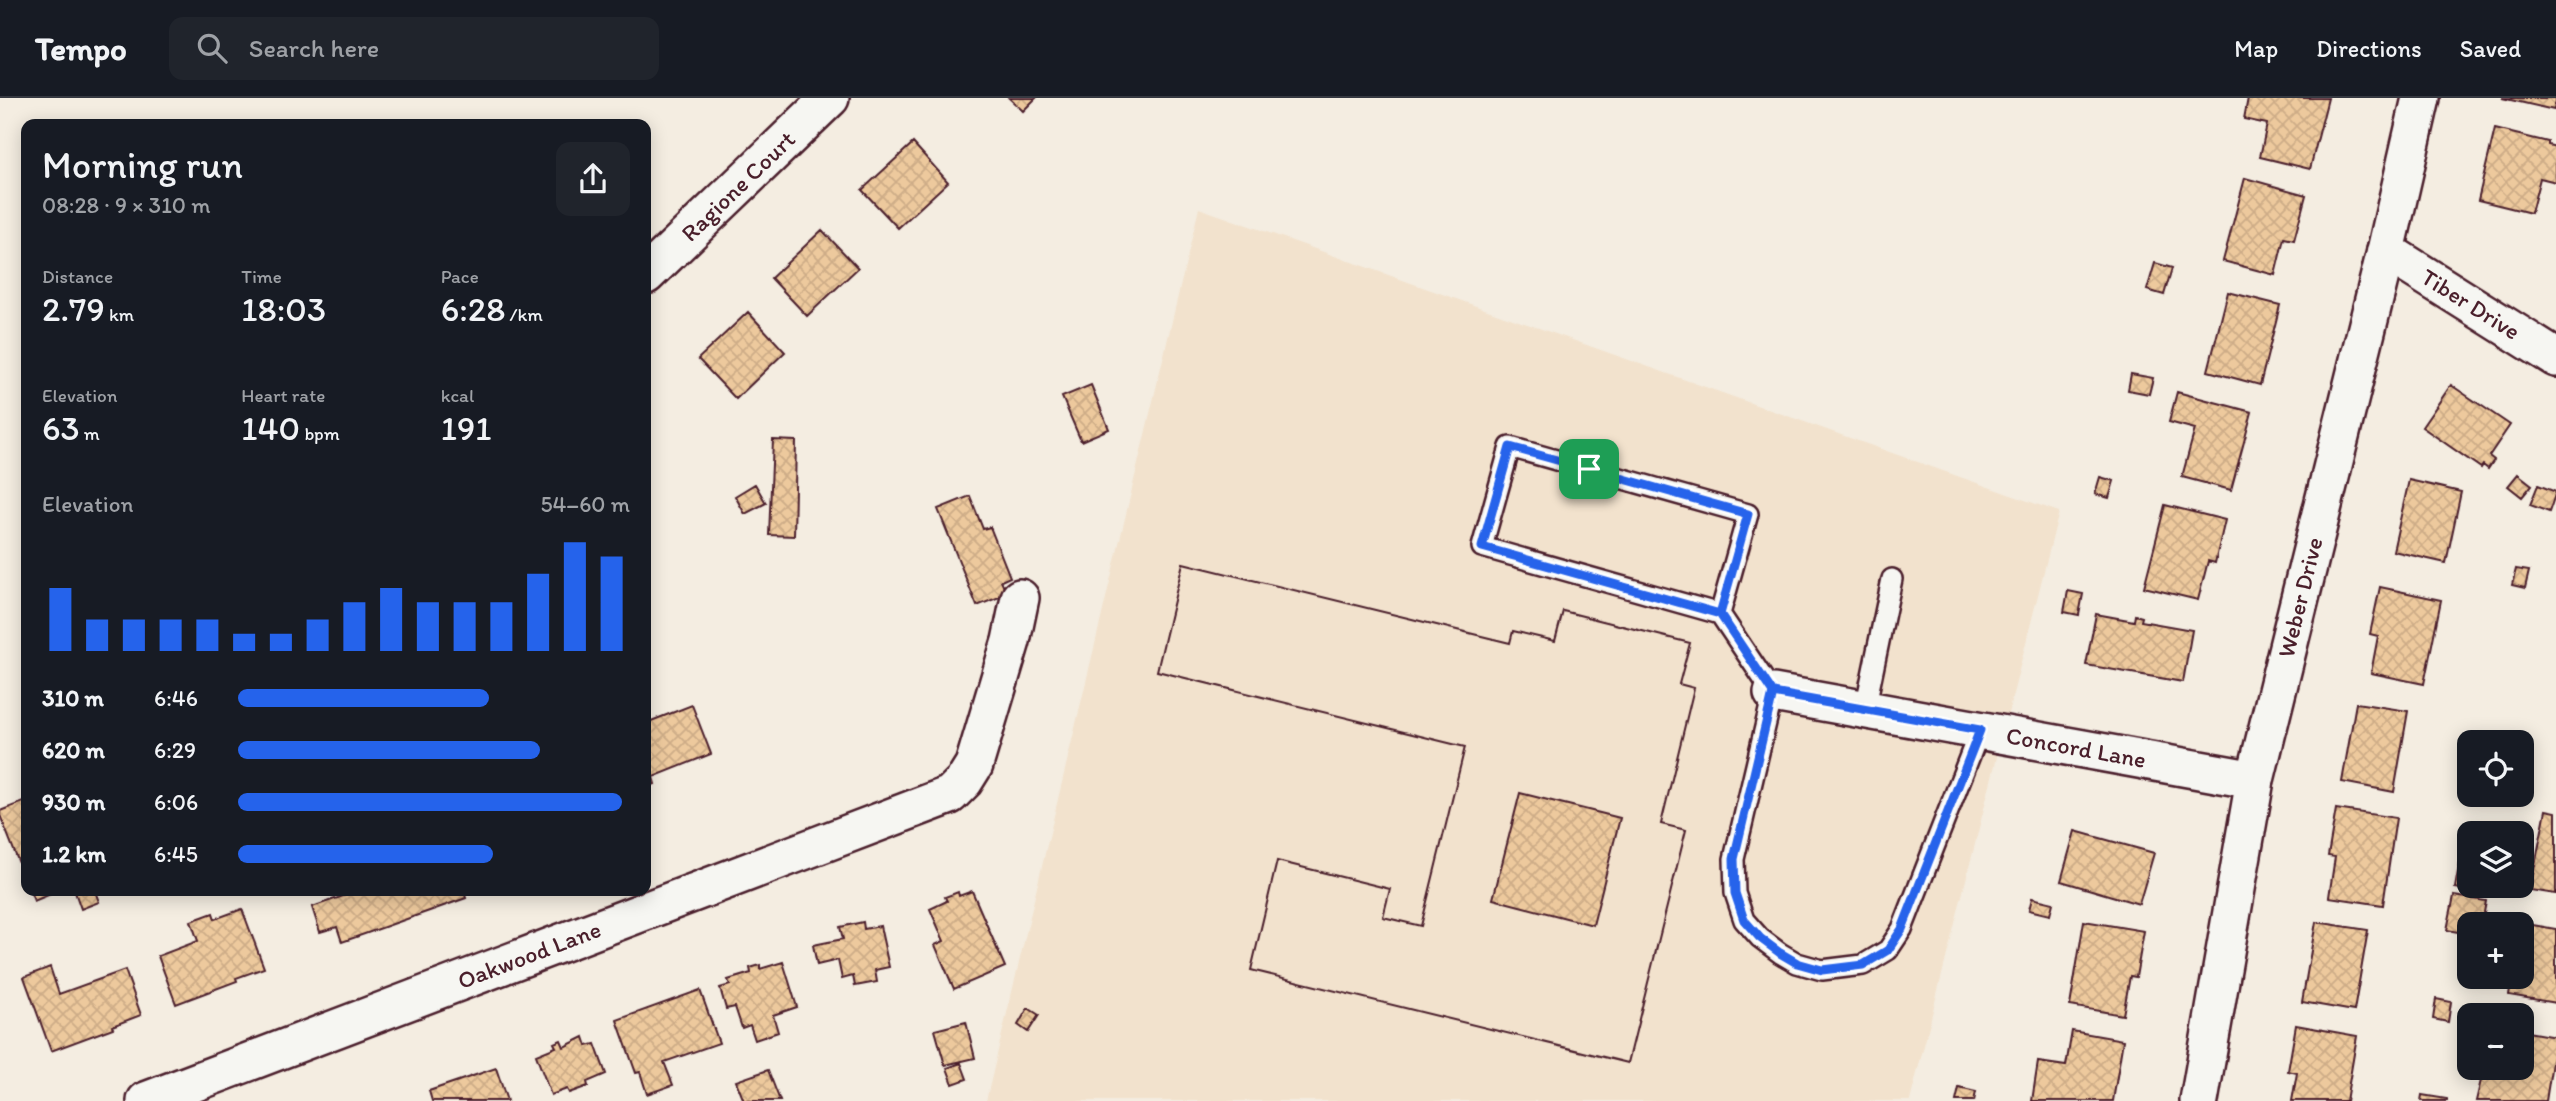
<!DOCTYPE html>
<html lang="en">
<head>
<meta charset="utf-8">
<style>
  body { margin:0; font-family:Itim,sans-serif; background:#20242c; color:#f1f3f6; height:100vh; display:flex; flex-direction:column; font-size:26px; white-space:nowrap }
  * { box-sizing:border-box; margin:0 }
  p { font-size:23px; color:#9ea1a6 }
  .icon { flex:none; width:38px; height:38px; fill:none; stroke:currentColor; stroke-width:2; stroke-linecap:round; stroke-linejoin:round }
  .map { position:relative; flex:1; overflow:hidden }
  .side { position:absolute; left:21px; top:21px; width:630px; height:777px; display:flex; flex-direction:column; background:#171b24; border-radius:14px; box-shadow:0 4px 18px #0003 }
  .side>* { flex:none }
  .fabs { position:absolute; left:2457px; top:632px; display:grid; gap:14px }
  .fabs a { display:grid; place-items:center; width:77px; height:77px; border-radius:14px; background:#171b24; box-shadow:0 4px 18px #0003; font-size:35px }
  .pin { position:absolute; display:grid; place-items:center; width:60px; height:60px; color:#fff; margin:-30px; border-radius:14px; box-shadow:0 4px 10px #0006 }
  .round { display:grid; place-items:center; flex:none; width:74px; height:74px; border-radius:14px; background:#20242c }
  .headline { display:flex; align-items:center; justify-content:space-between; height:119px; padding:0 21px }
  h1 { font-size:38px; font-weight:600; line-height:52px }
  .metrics { display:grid; grid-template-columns:repeat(3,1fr); gap:10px; height:119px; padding:7px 21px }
  .metrics div { display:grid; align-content:center }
  .metrics b { font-size:35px; font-weight:600 }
  .metrics small { font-size:19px; font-weight:400 }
  .metrics p { font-size:19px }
  .chart { height:196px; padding:14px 21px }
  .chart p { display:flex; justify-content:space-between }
  .chart svg { width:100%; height:126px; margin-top:7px; stroke:#2563eb; stroke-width:6 }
  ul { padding:0 21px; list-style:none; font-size:23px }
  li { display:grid; grid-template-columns:112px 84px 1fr; align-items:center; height:52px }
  li i { height:18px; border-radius:9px; background:#2563eb }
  header { display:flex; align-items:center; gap:42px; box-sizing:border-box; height:98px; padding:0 35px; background:#171b24; border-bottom:2px solid #363941 }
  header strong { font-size:33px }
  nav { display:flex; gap:38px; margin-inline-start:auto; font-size:24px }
  .search { width:490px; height:63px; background:#20242c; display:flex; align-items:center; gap:18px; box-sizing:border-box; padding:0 24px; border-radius:14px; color:#9ea1a6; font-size:26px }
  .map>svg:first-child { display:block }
  .built { fill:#f2e2cd }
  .building { fill:url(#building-cross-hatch); stroke:#4a1f2b; stroke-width:2; fill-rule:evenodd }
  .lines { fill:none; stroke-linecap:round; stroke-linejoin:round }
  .service-casing { stroke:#4a1f2b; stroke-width:24 }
  .minor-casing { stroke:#4a1f2b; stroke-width:42 }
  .service { stroke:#f6f6f2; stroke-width:19 }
  .minor { stroke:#f6f6f2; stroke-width:37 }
  .route-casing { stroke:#fff; stroke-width:14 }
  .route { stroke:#2563eb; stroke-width:9 }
  .labels { text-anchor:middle; stroke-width:7; stroke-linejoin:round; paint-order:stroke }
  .street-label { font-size:24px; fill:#4a1f2b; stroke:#f6f6f2 }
</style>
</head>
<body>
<header>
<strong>Tempo</strong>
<div class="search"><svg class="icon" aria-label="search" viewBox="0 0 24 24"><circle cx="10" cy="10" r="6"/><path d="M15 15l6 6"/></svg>Search here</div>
<nav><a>Map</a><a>Directions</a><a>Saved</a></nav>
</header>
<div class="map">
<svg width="2556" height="1003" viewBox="0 0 2556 1003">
  <defs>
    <pattern id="building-cross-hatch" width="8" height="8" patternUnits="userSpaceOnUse" patternTransform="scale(1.75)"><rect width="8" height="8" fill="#edc99d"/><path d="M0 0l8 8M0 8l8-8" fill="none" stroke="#cdac87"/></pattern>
  </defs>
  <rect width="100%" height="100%" fill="#f4ede1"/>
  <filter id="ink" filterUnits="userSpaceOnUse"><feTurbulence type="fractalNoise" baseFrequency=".0143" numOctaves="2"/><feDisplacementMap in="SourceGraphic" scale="14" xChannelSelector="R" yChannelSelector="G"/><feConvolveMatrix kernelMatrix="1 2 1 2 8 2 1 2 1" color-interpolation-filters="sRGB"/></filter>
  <g filter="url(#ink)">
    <path class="built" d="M1199 110 2059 414 1910 1003H986Z"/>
    <path class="building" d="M1009 0H1036L1023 13Z
      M2248 0H2328L2310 71 2260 59 2267 26 2244 21Z
      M2502 0H2556V3L2554 12Z
      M2495 31 2548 44V47L2556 49V84L2540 80 2531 115 2478 102Z
      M913 45 948 84 898 130 862 92Z
      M2245 80 2306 97 2294 142 2284 140 2275 177 2223 163Z
      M822 132 858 170 807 218 771 180Z
      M2155 165 2172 170 2164 197 2147 192Z
      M2228 194 2280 207 2260 287 2208 273Z
      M748 214 785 254 736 301 698 261Z
      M2131 276 2153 280 2149 296 2128 292Z
      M1091 287 1109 331 1081 343 1062 299Z
      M2451 287 2510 327 2489 358 2494 362 2488 371 2483 367 2481 370 2422 329Z
      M2177 294 2252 314 2231 392 2182 379 2195 331 2169 324Z
      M773 342 796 343 794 438 769 437Z
      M2518 376 2532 387 2522 399 2508 388Z
      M2100 379 2114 383 2109 400 2095 396Z
      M2409 382 2461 394 2446 465 2393 453Z
      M755 386 766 405 745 416 735 398Z
      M2538 387 2556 394 2549 414 2530 407Z
      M970 398 983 431 990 429 1010 479 1001 483 1007 496 977 508 938 411Z
      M2165 407 2225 422 2215 465 2208 463 2198 502 2144 489Z
      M1183 465 1510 545 1513 533 1555 543 1563 513 1690 545 1679 586 1694 590 1661 726 1686 732 1628 965 1251 872 1277 763 1390 791 1383 819 1421 828 1465 649 1157 573ZM1520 695 1620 720 1593 827 1493 801Z
      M1183 465 1510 545 1513 533 1555 543 1563 513 1690 545 1679 586 1694 590 1661 726 1686 732 1628 965 1251 872 1277 763 1390 791 1383 819 1421 828 1465 649 1157 573Z
      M2516 471 2529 473 2525 490 2512 487Z
      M2380 489 2441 502 2424 586 2371 575 2378 538 2370 536Z
      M2068 493 2083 496 2079 517 2064 514Z
      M2096 516 2134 523 2135 517 2142 519 2141 523 2192 532 2183 584 2086 567Z
      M2356 605 2408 613 2394 694 2342 684Z
      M692 607 711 656 653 679 655 686 646 689V625Z
      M26 703V783L0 717V713Z
      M2336 711 2396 720 2383 807 2329 799 2335 759 2328 758Z
      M2546 712 2556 714V796L2530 792Z
      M2075 733 2154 755 2139 806 2061 783Z
      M2461 756 2469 758V788H2478L2476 794 2455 790Z
      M30 793H58L34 803Z
      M78 793H95L99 804 81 811 75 794Z
      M347 793H464L466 800 342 844 337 829 320 834 312 809 349 796Z
      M972 793 1005 869 954 891 935 847 944 843 930 811 947 803 945 799 958 794 959 798Z
      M2454 798 2486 803 2482 826H2469V836L2447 832Z
      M2032 800 2053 805 2050 817 2029 812Z
      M242 811 264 870 236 880 237 883 176 906 158 858 198 843 191 823 213 815 215 821Z
      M2084 823 2144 833 2136 879 2130 878 2123 917 2070 908Z
      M863 824 864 831 880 828 889 869 875 872 877 884 855 888 853 878 842 881 838 862 817 867 813 847 843 841 840 829Z
      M2316 824 2368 832 2354 913 2302 904Z
      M2521 825 2556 831V905L2509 897 2512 878H2522Z
      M783 864 797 909 773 917 778 934 755 942 750 927 742 930 735 909 726 911 720 890 730 887 728 882 751 875 750 870 760 867V871Z
      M50 869 59 896 125 872 141 917 112 928 113 930 51 953 24 879Z
      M700 892 719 945 664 964 673 987 647 996 640 974 636 975 617 922Z
      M2436 901 2451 904 2448 924 2433 921Z
      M1028 910 1039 917 1028 934 1018 927Z
      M966 924 975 960 945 967 935 932Z
      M2296 927 2357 938 2346 1003H2292L2297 975 2288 973Z
      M2072 933 2123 942 2113 1003H2032L2038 964 2066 968Z
      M2522 933 2556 939 2546 1003H2476L2484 970H2522Z
      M584 939 587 948 595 946 606 976 587 984 588 988 569 995 567 991 551 997 536 957 556 949 554 945 561 942 564 949Z
      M961 965 967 981 953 986 947 970Z
      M496 970 507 1003H432L429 993Z
      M768 972 780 1003H744L736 983Z
      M1959 990 1976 994 1974 1003H1956Z
      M2422 997 2447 1001V1003H2421Z"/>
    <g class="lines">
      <g class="service-casing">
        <path id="service" d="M1510 349 1748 416 1720 516 1482 449Z
          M1720 516 1773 595 1734 761 1735 795 1744 822 1760 840 1780 855 1797 865 1822 872 1863 867 1888 852 1902 831 1980 632
          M1865 611 1892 481"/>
      </g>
      <g class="minor-casing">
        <g id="minor">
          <path id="s1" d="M2386 153 2556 260"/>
          <path id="s2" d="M646 177 830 0"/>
          <path id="s3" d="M1773 595 2255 682"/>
          <path id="s4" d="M146 1003 950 697 964 683 974 667 1011 543 1020 500"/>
          <path id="s5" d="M2199 1003 2255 682 2386 153 2421 0"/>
        </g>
      </g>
      <use href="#service" class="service"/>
      <use href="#minor" class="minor"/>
    </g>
  </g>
  <g class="lines" filter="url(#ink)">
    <g class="route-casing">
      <path id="route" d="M1589 371 1748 416 1720 516 1773 595 1734 761 1735 795 1744 822 1760 840 1780 855 1797 865 1822 872 1863 867 1888 852 1902 831 1980 632 1773 595 1720 516 1482 449 1510 349 1589 371"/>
    </g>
    <use href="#route" class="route"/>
  </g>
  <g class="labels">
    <g class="street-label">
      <text dy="8" stroke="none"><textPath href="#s2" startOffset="128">Ragione Court</textPath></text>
      <text dy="8" stroke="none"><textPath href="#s1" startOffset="100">Tiber Drive</textPath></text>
      <text dy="8" stroke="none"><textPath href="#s5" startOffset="514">Weber Drive</textPath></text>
      <text dy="8" stroke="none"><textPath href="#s3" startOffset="308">Concord Lane</textPath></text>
      <text dy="8" stroke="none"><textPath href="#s4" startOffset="410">Oakwood Lane</textPath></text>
    </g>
  </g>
</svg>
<div class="fabs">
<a><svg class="icon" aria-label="locate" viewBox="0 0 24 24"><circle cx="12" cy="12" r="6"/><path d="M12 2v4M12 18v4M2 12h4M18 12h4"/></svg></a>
<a><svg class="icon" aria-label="layers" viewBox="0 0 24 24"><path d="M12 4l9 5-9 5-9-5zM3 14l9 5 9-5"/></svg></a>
<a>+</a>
<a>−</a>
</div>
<div class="pin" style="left:1589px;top:371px;background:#1e9e55"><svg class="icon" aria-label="arrive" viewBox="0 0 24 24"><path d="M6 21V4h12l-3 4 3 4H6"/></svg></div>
<section class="side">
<div class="headline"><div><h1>Morning run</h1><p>08:28 · 9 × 310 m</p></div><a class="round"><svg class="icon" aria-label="share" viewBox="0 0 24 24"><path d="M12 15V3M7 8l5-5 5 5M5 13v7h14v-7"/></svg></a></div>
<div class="metrics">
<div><p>Distance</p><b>2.79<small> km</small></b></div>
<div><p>Time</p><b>18:03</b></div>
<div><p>Pace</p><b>6:28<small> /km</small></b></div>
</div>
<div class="metrics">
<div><p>Elevation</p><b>63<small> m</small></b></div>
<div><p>Heart rate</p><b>140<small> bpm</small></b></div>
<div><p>kcal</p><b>191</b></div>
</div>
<div class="chart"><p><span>Elevation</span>54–60 m</p>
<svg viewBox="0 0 160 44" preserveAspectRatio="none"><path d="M5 44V22M15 44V33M25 44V33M35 44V33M45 44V33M55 44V38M65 44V38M75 44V33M85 44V27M95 44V22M105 44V27M115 44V27M125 44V27M135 44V17M145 44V6M155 44V11"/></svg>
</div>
<ul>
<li><b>310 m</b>6:46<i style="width:64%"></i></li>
<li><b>620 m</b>6:29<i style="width:77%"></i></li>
<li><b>930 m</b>6:06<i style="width:98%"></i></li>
<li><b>1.2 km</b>6:45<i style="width:65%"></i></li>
</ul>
</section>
</div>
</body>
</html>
